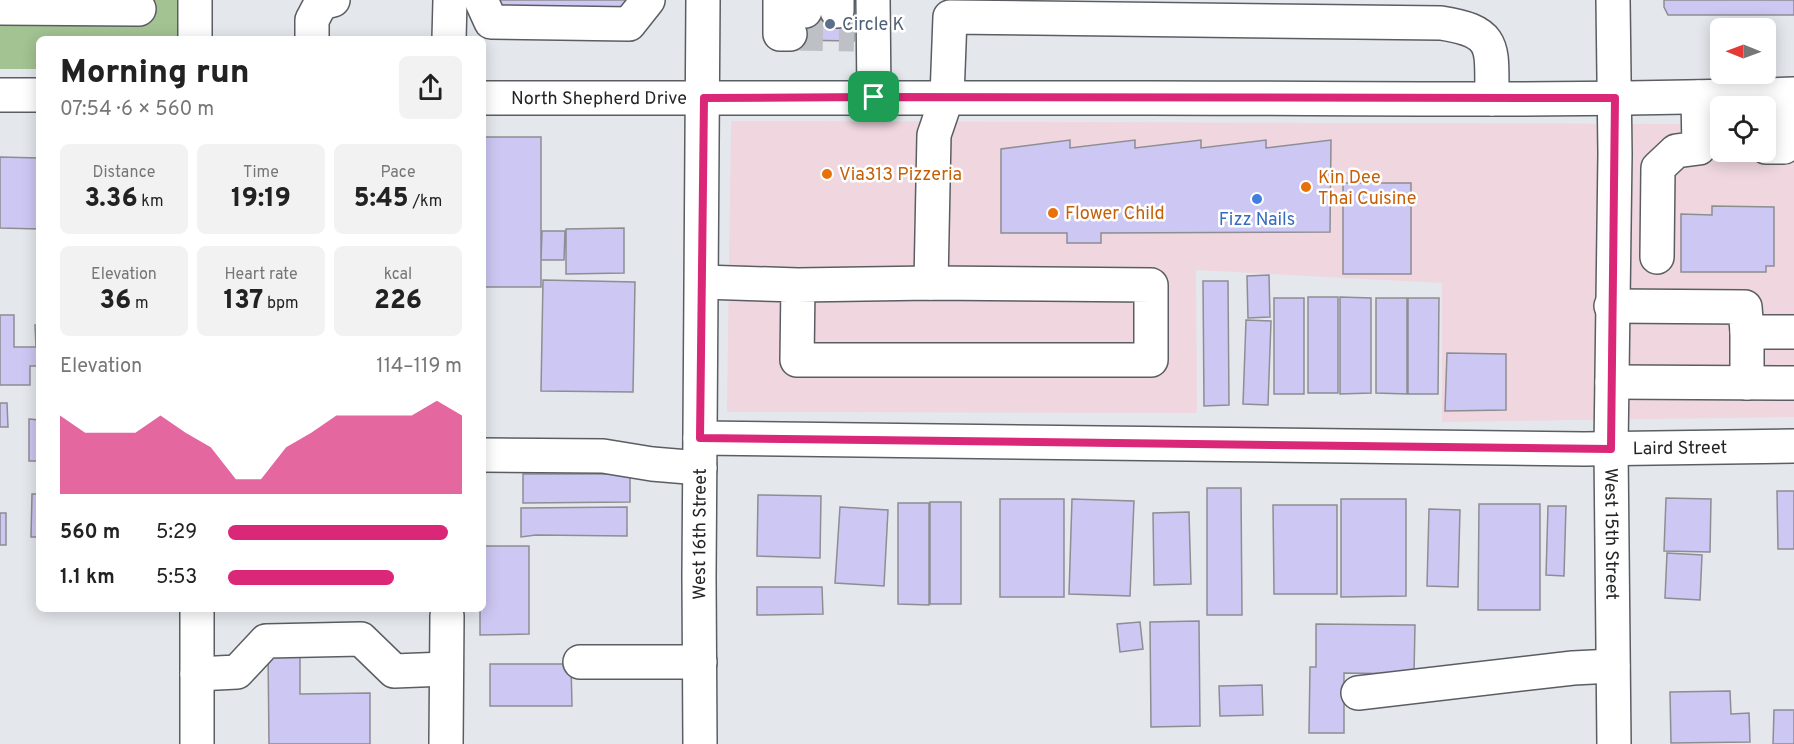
<!DOCTYPE html>
<html lang="en">
<head>
<meta charset="utf-8">
<style>
  body { margin:0; font-family:Overpass,sans-serif; background:#f2f2f2; color:#222; height:100vh; display:flex; flex-direction:column; font-size:22px; white-space:nowrap }
  * { box-sizing:border-box; margin:0 }
  p { font-size:20px; color:#767676 }
  .icon { flex:none; width:33px; height:33px; fill:none; stroke:currentColor; stroke-width:2; stroke-linecap:round; stroke-linejoin:round }
  .map { position:relative; flex:1; overflow:hidden }
  .sheet { position:absolute; left:36px; top:36px; width:450px; height:576px; display:flex; flex-direction:column; background:#fff; border-radius:9px; box-shadow:0 3px 15px #0003 }
  .sheet>* { flex:none }
  .needle { width:39px; rotate:271deg }
  .fabs { position:absolute; left:1710px; top:18px; display:grid; gap:12px }
  .fabs a { display:grid; place-items:center; width:66px; height:66px; border-radius:9px; background:#fff; box-shadow:0 3px 15px #0003; font-size:30px }
  .pin { position:absolute; display:grid; place-items:center; width:51px; height:51px; color:#fff; margin:-26px; border-radius:12px; box-shadow:0 3px 9px #0006 }
  .round { display:grid; place-items:center; flex:none; width:63px; height:63px; border-radius:9px; background:#f2f2f2 }
  .overview { display:flex; align-items:center; justify-content:space-between; height:102px; padding:0 24px }
  h1 { font-size:33px; font-weight:800; line-height:45px }
  .metrics { display:grid; grid-template-columns:repeat(3,1fr); gap:9px; height:102px; padding:6px 24px }
  .metrics div { display:grid; align-content:center; border-radius:9px; background:#f2f2f2; text-align:center }
  .metrics b { font-size:26px; font-weight:800 }
  .metrics small { font-size:16px; font-weight:400 }
  .metrics p { font-size:16px }
  .chart { height:168px; padding:12px 24px }
  .chart p { display:flex; justify-content:space-between }
  .chart svg { width:100%; height:108px; margin-top:6px; fill:#db2777; opacity:.7 }
  ul { padding:0 24px; list-style:none; font-size:20px }
  li { display:grid; grid-template-columns:96px 72px 1fr; align-items:center; height:45px }
  li i { height:15px; border-radius:8px; background:#db2777 }
  .map>svg:first-child { display:block }
  .commercial { fill:#efd6df }
  .green { fill:#a3c392 }
  .building { fill:#cdc7f3; stroke:#8d8d92; stroke-width:1.5 }
  .lines { fill:none; stroke-linecap:round; stroke-linejoin:round }
  .minor-tunnel { stroke:#bdc1c5; stroke-width:33; stroke-dasharray:33 16; stroke-linecap:butt }
  .minor-casing { stroke:#5a5e62; stroke-width:36 }
  .major-casing { stroke:#5a5e62; stroke-width:36 }
  .minor { stroke:#fff; stroke-width:33 }
  .major { stroke:#fff; stroke-width:33 }
  .route-casing { stroke:#fff; stroke-width:12 }
  .route { stroke:#db2777; stroke-width:8 }
  .service-dot { fill:#5c6f8a; stroke:#fff; stroke-width:2 }
  .food-dot { fill:#e8710a; stroke:#fff; stroke-width:2 }
  .shop-dot { fill:#3f7fe0; stroke:#fff; stroke-width:2 }
  .labels { text-anchor:middle; stroke-width:5; stroke-linejoin:round; paint-order:stroke }
  .service-label { font-size:18px; fill:#4e5e75; stroke:#fff; text-anchor:start }
  .street-label { font-size:18px; fill:#222426; stroke:#fff }
  .food-label { font-size:18px; fill:#c56008; stroke:#fff; text-anchor:start }
  .shop-label { font-size:18px; fill:#366cbe; stroke:#fff }
</style>
</head>
<body>
<div class="map">
<svg width="1794" height="744" viewBox="0 0 1794 744">
  <rect width="100%" height="100%" fill="#e4e8ed"/>
  <path class="commercial" d="M731 121 1720 124V152H1766V125H1794V417L1442 422V283L1196 270 1197 408 1196 413 727 412Z"/>
  <path class="green" d="M0 0H177L178 39H39V69H0Z"/>
  <path class="building" d="M492 0H628L619 10 492 11Z
    M1664 0H1794V15H1668L1664 7Z
    M790 11H854V41L790 40Z
    M483 137H541V287H483Z
    M1070 140V148L1135 140V148L1201 140V148L1266 140V148L1331 140 1330 232 1101 233V243H1067V233H1001V149Z
    M0 157 39 158V229L0 228Z
    M1343 183H1411V274H1343Z
    M1712 206 1774 207V266H1766V272H1681V214L1712 215Z
    M624 228V273L566 274V229Z
    M542 231H565L564 260H541Z
    M1269 275 1270 317 1248 318 1247 276Z
    M543 280 635 282 633 392 541 391Z
    M1203 281H1228L1229 405 1204 406Z
    M1308 297H1338V393H1308Z
    M1340 297 1371 298V393L1340 394Z
    M1274 298H1304V394H1274Z
    M1376 298H1407V394L1376 393Z
    M1408 298H1439L1438 394H1408Z
    M0 315H14V347H36L35 325H39V366H30V385H0Z
    M1246 320 1271 321 1268 405 1243 404Z
    M1447 353 1506 354V410L1445 411Z
    M0 403H7L8 427H0Z
    M29 419 39 420V461H29Z
    M523 474H630V502L523 503Z
    M1207 488H1241L1242 615H1207Z
    M1777 491H1794V549H1778Z
    M32 494H39V537H31Z
    M758 495 821 496 820 558 757 556Z
    M1666 498 1711 499 1710 552 1664 551Z
    M1000 499H1064V597H1000Z
    M1072 499 1134 501 1130 596 1069 594Z
    M1341 499H1406V596L1341 597Z
    M930 502H961V604H930Z
    M898 503H929V605L898 604Z
    M1479 504H1540V610H1478Z
    M1273 505H1337V594H1274Z
    M1548 506H1566L1564 576 1546 575Z
    M627 507V536L536 535 521 537V508Z
    M840 507 888 510 884 586 835 583Z
    M1429 509 1460 510 1458 587 1427 586Z
    M1189 512 1191 584 1154 585 1153 513Z
    M0 513H6V545H0Z
    M483 546H529V634L480 635V609H483Z
    M1667 553 1702 555 1700 600 1665 598Z
    M757 587H822L823 614 757 615Z
    M1199 621 1200 726 1151 727 1150 622Z
    M1140 622 1143 649 1120 652 1117 624Z
    M1316 624 1415 625 1414 674 1344 673V733H1309L1310 667H1316Z
    M300 650V694L370 693V744H269L268 651Z
    M490 664H571L572 706H490Z
    M1262 685 1263 715 1220 716 1219 686Z
    M1730 691 1731 714 1749 713 1750 742 1671 743 1670 692Z
    M1774 710H1794V744H1773Z"/>
  <g class="lines">
    <path class="minor-tunnel" d="M790 34 854 35"/>
    <g class="minor-casing">
      <g id="minor">
        <path d="M195 0V39"/>
        <path d="M481 0 491 22 629 24 648 0"/>
        <path d="M780 0V34H790"/>
        <path d="M805 0V11"/>
        <path d="M873 0 874 97"/>
        <path id="s1" d="M1613 0 1615 154 1611 449 1614 744"/>
        <path d="M0 8 139 9"/>
        <path d="M837 11V0"/>
        <path d="M312 39V20L321 3 333 0"/>
        <path d="M449 39 450 0"/>
        <path d="M1766 147H1784L1786 95"/>
        <path d="M1657 257 1658 168 1676 151 1699 148 1698 97"/>
        <path d="M702 282 798 285 931 283 1151 285V360H797L798 285"/>
        <path d="M931 283 934 135 947 97 950 17 1441 23C1499 32 1491 48 1492 99"/>
        <path d="M1611 306 1745 307 1747 332V383"/>
        <path d="M1747 332H1794"/>
        <path d="M1612 382 1794 383"/>
        <path id="s2" d="M700 438 1584 449 1794 446"/>
        <path d="M483 455 603 456 652 464 700 468"/>
        <path d="M197 609V744"/>
        <path d="M580 662H700"/>
        <path d="M197 674 237 672 266 641 361 639 394 671 446 669"/>
        <path d="M1358 693 1573 668 1613 666"/>
        <path d="M446 744 447 616"/>
        <path id="s3" d="M700 744 699 577 703 0"/>
      </g>
    </g>
    <g class="major-casing">
      <g id="major">
        <path d="M0 95H39"/>
        <path id="s4" d="M483 98C705 98 927 97 1148 98 1364 98 1579 102 1794 94"/>
      </g>
    </g>
    <use href="#minor" class="minor"/>
    <use href="#major" class="major"/>
  </g>
  <g class="lines">
    <g class="route-casing">
      <path id="route" d="M874 97 1615 98 1611 449 700 438 704 98Z"/>
    </g>
    <use href="#route" class="route"/>
  </g>
  <circle class="service-dot" cx="830" cy="24" r="6"/>
  <g class="food-dot">
    <circle cx="827" cy="174" r="6"/>
    <circle cx="1306" cy="187" r="6"/>
    <circle cx="1053" cy="213" r="6"/>
  </g>
  <circle class="shop-dot" cx="1257" cy="199" r="6"/>
  <g class="labels">
    <g class="service-label">
      <text x="842" y="30">Circle K</text>
    </g>
    <g class="street-label">
      <text dy="6" stroke="none"><textPath href="#s4" startOffset="116">North Shepherd Drive</textPath></text>
      <text dy="6" stroke="none"><textPath href="#s2" startOffset="980">Laird Street</textPath></text>
      <text dy="6" stroke="none"><textPath href="#s3" startOffset="210">West 16th Street</textPath></text>
      <text dy="6" stroke="none"><textPath href="#s1" startOffset="534">West 15th Street</textPath></text>
    </g>
    <g class="food-label">
      <text x="839" y="180">Via313 Pizzeria</text>
      <text x="1318" y="183">Kin Dee<tspan x="1318" dy="21">Thai Cuisine</tspan></text>
      <text x="1065" y="219">Flower Child</text>
    </g>
    <g class="shop-label">
      <text x="1257" y="225">Fizz Nails</text>
    </g>
  </g>
</svg>
<div class="fabs">
<a><svg class="needle" viewBox="-14 -14 28 28"><path d="M0-13l5 13h-10z" fill="#e53935"/><path d="M0 13l5-13h-10z" fill="#767676"/></svg></a>
<a><svg class="icon" aria-label="locate" viewBox="0 0 24 24"><circle cx="12" cy="12" r="6"/><path d="M12 2v4M12 18v4M2 12h4M18 12h4"/></svg></a>
</div>
<div class="pin" style="left:874px;top:97px;background:#1e9e55"><svg class="icon" aria-label="arrive" viewBox="0 0 24 24"><path d="M6 21V4h12l-3 4 3 4H6"/></svg></div>
<section class="sheet">
<div class="overview"><div><h1>Morning run</h1><p>07:54 · 6 × 560 m</p></div><a class="round"><svg class="icon" aria-label="share" viewBox="0 0 24 24"><path d="M12 15V3M7 8l5-5 5 5M5 13v7h14v-7"/></svg></a></div>
<div class="metrics">
<div><p>Distance</p><b>3.36<small> km</small></b></div>
<div><p>Time</p><b>19:19</b></div>
<div><p>Pace</p><b>5:45<small> /km</small></b></div>
</div>
<div class="metrics">
<div><p>Elevation</p><b>36<small> m</small></b></div>
<div><p>Heart rate</p><b>137<small> bpm</small></b></div>
<div><p>kcal</p><b>226</b></div>
</div>
<div class="chart"><p><span>Elevation</span>114–119 m</p>
<svg viewBox="0 0 160 44" preserveAspectRatio="none"><path d="M0 44V12L10 19L20 19L30 19L40 12L50 19L60 25L70 38L80 38L90 25L100 19L110 12L120 12L130 12L140 12L150 6L160 12V44z"/></svg>
</div>
<ul>
<li><b>560 m</b>5:29<i style="width:94%"></i></li>
<li><b>1.1 km</b>5:53<i style="width:71%"></i></li>
</ul>
</section>
</div>
</body>
</html>
